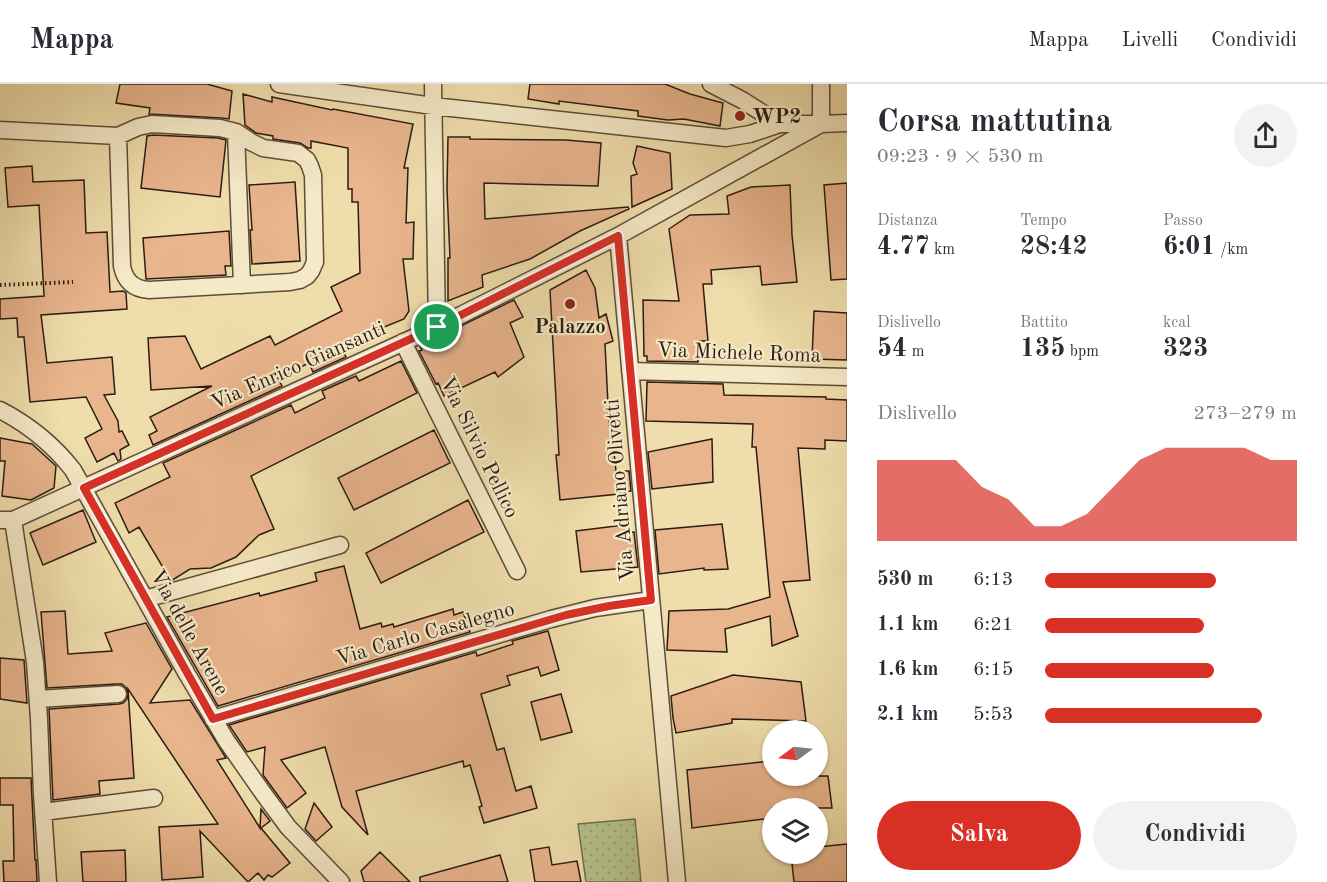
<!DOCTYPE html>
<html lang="it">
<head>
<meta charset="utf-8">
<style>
  body { margin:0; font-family:"Old Standard TT",serif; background:#f2f2f3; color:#2b2b33; height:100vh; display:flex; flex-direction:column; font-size:22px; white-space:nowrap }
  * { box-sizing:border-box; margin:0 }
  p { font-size:20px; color:#7c7c81 }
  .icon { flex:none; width:33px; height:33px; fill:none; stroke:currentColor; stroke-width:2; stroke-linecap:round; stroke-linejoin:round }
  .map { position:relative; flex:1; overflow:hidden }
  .drawer { display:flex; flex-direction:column; background:#fff; width:480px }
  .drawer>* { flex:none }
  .needle { width:39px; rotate:255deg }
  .controls { position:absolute; left:762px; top:636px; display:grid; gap:12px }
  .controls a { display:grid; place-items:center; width:66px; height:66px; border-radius:50%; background:#fff; box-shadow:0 2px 4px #0004; font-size:30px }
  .pin { position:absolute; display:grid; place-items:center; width:51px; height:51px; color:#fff; margin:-26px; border:3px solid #fff; border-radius:50%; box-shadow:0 2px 6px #0007 }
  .round { display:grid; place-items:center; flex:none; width:63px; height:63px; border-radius:32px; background:#f2f2f3 }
  .overview { display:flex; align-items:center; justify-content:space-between; height:102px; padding:0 30px }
  h1 { font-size:33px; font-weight:600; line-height:45px }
  .figures { display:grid; grid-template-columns:repeat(3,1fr); gap:9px; height:102px; padding:6px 30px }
  .figures div { display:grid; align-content:center }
  .figures b { font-size:26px; font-weight:600 }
  .figures small { font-size:16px; font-weight:400 }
  .figures p { font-size:16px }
  .chart { height:168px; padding:12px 30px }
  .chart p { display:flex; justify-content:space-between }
  .chart svg { width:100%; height:108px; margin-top:6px; fill:#d93025; opacity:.7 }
  .action { display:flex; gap:12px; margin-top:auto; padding:12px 30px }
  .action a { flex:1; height:69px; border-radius:36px; background:#d93025; color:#fff; font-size:24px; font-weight:600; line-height:69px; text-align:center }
  .action a+a { background:#f2f2f3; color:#2b2b33 }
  ul { padding:0 30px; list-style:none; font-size:20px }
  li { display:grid; grid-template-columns:96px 72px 1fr; align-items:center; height:45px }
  li i { height:15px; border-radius:8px; background:#d93025 }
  header { display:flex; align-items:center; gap:36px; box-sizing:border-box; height:84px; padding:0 30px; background:#fff; border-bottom:2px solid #e1e1e2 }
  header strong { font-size:28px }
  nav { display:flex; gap:33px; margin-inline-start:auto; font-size:21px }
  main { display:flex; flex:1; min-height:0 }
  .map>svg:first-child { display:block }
  .grass { fill:url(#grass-dots); stroke:#706f50; stroke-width:1.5 }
  .building { fill:#e9b58d; stroke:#2c1c13; stroke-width:1.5 }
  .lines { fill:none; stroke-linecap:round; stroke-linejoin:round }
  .minor-casing { stroke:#5d4c39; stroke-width:19 }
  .path { stroke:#2c1c13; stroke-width:4; stroke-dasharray:1.5 3; stroke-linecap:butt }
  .minor { stroke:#f5eac8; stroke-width:16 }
  .route-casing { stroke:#fff; stroke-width:12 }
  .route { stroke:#d93025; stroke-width:8 }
  .poi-dot { fill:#8f2418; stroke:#f5eac8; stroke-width:2 }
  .labels { text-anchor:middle; stroke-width:4.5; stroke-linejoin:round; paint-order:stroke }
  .poi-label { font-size:21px; font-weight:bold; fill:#2c1c13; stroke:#f5eac8; text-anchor:start }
  .street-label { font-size:21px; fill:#2c1c13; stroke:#f5eac8 }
</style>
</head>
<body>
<header>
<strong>Mappa</strong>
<nav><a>Mappa</a><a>Livelli</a><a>Condividi</a></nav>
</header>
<main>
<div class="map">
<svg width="847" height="798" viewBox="0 0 847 798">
  <defs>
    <pattern id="grass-dots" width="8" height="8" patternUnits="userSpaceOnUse" patternTransform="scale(1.5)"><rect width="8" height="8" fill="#b5c28c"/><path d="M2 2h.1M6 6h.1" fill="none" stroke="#9ca678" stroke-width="1.8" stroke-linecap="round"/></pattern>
  </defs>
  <rect width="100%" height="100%" fill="#efdeab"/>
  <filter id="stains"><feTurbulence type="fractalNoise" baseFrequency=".00333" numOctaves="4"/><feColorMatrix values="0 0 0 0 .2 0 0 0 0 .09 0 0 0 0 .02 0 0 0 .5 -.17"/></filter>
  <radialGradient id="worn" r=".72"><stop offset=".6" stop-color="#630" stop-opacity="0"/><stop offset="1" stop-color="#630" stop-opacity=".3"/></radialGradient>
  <path class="grass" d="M635 735 641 798H586L578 740Z"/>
  <path class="building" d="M120 0H207L232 7 229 35 221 34 149 30 150 24 116 19Z
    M530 0H665L690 10 723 19 720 42 684 35 668 36 638 32V27L559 17V20L528 15Z
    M243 10 272 18V13L332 26 333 25 413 40 404 84H408L406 139 414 138 413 175H403L409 227 404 235 340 261 346 273 313 288 309 279 278 294 282 302 153 361 149 351 157 347 150 333 212 302 151 306 148 254 185 252 201 285 270 252 275 261 342 227 331 203 360 189 358 118H352V105H348V64L311 57V64H308L300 59 273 55V52L256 49 245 41Z
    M153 51 218 54 226 56 220 113 141 104 147 52Z
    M448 53H470V55L566 56 601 59 598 102 484 99 485 135 628 123 629 125 580 147 530 175 482 191 483 203 448 217V174H450L447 105Z
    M637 62 670 69 672 105 632 123 631 92 637 90 633 79Z
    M32 82 33 98 84 96 86 149 107 148 110 208 123 207 126 209 127 225 41 231 47 279 112 273 115 310 104 311 118 337 119 348 122 347 129 361 120 366 121 375 118 377 114 369 97 378 85 354 102 345 86 313 30 318 24 253H18L17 234 0 235V215L44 212 39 121 8 123 5 84Z
    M295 98 300 177 252 180 250 146H252L249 101Z
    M847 99V195L831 196 824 101Z
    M790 101 792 151 797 198 762 201 760 182 711 186 712 200H703L708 257H699L698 278 647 277V272H644L643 216 679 217 669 145 690 131 729 130 727 112 751 103Z
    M229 147 231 182H225L226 191 146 195 143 154Z
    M586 186 595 204 599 234 606 230 613 257 605 260 609 341 611 340 616 387H629L631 407 619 408V410L560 416 556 371H559L550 206Z
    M514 216 523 233 510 239 524 273 498 293 495 288 444 312 438 299 436 300 419 267 422 266 420 262Z
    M814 227 847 229V276L812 275Z
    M401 277 417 309 251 392 274 445 259 451 236 473 211 484 190 485 171 497 139 443 129 449 115 419 170 393 163 379 291 321 295 329 325 314 322 307 356 292 359 297Z
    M647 298 723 300 724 311 826 313V315L847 316V357L825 356V365L798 364 810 496 783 498 798 552 772 562 770 532 725 545 727 568 667 566 669 527 728 525 770 513 756 363H752L753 340 646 337Z
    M434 346 450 379 354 426 338 394Z
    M0 354 32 360 56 382 54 404 31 416 2 412 5 377H0Z
    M712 355 713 398 652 405 648 368Z
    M468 416 484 448 381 499 366 469Z
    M83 426 96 458 43 481 30 449Z
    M722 440 728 485 704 486V484L659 490 655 446Z
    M624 441 625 449 634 448 638 483 581 488 576 447Z
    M344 482 360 545 381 539 382 543 393 540 394 543 453 525 454 531 463 528 470 548 218 622 167 533 259 509 260 512 317 497 315 489Z
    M65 527 68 570 112 567 105 549 146 539 172 585 150 619 190 616 226 674 217 676 260 744 261 725 270 737 261 744 290 779 272 793 268 791 264 796 258 789 248 798 200 747 203 793 162 796 159 743 218 740 128 605 134 694 99 697 100 710 53 716 49 625 119 620 123 619 127 615 128 610 126 604 122 600H117L47 604 41 528Z
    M548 547 559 586 541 592 538 583 507 592 510 601 481 610 497 666 504 664 516 707 531 702 537 724 484 739 479 723 482 722 470 681 464 683 463 677 356 707 368 751 342 723 325 663 281 676 306 709 287 724 263 691 265 663 247 668 229 641 476 568 477 572 513 560 512 557Z
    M0 574 24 576 27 619 0 615Z
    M733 591 801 598 806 637 732 635V639L676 649 673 634 671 612Z
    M561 610 572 648 541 656 531 618Z
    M772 677V692H828L832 724H772V734L692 744 687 686Z
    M0 694H31L35 776H36L37 798H4L3 777H14L13 721H0Z
    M314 719 332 743 316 757 305 745Z
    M847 760V798H794L791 770H818V763Z
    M549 763 552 781 577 777 581 798H535L530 766Z
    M125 766 126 798H83L81 768Z
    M380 768 410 798H364L361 787Z
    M500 771 508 798H420V793Z"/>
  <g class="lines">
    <g class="minor-casing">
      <path id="minor" d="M279 0 433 22 726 54 750 50 780 40H821L847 39
        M433 0 437 243
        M711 0 742 16 780 40
        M0 46 118 52 138 43 152 40 220 44 236 48 251 58 263 64 298 69 307 76 310 82 313 91 315 178 311 187 307 192 300 196 290 198 149 206C133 205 125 197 122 182L118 52
        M236 48 242 201
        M618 152 677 798
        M403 258 517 487
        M630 287 847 293
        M0 326C29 341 52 359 73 386L187 590 226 656 263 709 288 743 341 798
        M0 436H13L437 243 618 152 821 40V0
        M13 436 35 578 39 635 42 711 48 798
        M145 515 340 461
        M38 615 118 610
        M213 635 551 535 595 524 651 516
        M43 728 154 714"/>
    </g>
    <path class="path" d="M0 201 73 198"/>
    <use href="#minor" class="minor"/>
  </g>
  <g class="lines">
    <g class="route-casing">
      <path id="route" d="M618 152 651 516 609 522 566 531 213 635 84 404 437 243Z"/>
    </g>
    <use href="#route" class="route"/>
  </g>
  <g class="poi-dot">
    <circle cx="740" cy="32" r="6"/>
    <circle cx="570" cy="220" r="6"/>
  </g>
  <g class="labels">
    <g class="poi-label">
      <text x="752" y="39">WP2</text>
      <text x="570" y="249" text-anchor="middle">Palazzo</text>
    </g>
    <g class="street-label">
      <text transform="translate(739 268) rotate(2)" y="7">Via Michele Roma</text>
      <text transform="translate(298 281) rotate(-24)" y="7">Via Enrico Giansanti</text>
      <text transform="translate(480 363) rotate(64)" y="7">Via Silvio Pellico</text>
      <text transform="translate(619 406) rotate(-95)" y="7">Via Adriano Olivetti</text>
      <text transform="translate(190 548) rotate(61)" y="7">Via delle Arene</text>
      <text transform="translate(425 549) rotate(-16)" y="7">Via Carlo Casalegno</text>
    </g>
  </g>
  <rect width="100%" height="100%" filter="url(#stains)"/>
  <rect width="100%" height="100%" fill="url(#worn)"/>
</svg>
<div class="controls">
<a><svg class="needle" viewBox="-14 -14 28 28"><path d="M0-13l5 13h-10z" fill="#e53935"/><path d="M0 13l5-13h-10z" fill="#7c7c81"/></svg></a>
<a><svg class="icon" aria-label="layers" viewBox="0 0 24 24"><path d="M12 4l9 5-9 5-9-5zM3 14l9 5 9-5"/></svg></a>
</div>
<div class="pin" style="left:437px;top:243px;background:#1e9e55"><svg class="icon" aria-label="arrive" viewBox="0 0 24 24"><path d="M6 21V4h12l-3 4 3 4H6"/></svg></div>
</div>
<section class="drawer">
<div class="overview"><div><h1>Corsa mattutina</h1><p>09:23 · 9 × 530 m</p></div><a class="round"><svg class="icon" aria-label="share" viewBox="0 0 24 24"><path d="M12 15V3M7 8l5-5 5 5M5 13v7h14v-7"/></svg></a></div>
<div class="figures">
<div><p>Distanza</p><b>4.77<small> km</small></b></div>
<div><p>Tempo</p><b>28:42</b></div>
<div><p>Passo</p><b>6:01<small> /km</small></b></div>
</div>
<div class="figures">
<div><p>Dislivello</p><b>54<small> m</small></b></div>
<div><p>Battito</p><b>135<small> bpm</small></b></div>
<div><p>kcal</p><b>323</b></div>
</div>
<div class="chart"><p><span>Dislivello</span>273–279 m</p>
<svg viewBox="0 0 160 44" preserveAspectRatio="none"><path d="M0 44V11L10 11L20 11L30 11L40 22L50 27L60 38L70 38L80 33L90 22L100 11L110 6L120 6L130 6L140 6L150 11L160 11V44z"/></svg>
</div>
<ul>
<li><b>530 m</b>6:13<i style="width:68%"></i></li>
<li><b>1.1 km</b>6:21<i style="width:63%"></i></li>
<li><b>1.6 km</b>6:15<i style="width:67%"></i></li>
<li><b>2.1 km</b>5:53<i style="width:86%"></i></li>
</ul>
<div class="action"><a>Salva</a><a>Condividi</a></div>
</section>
</main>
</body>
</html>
